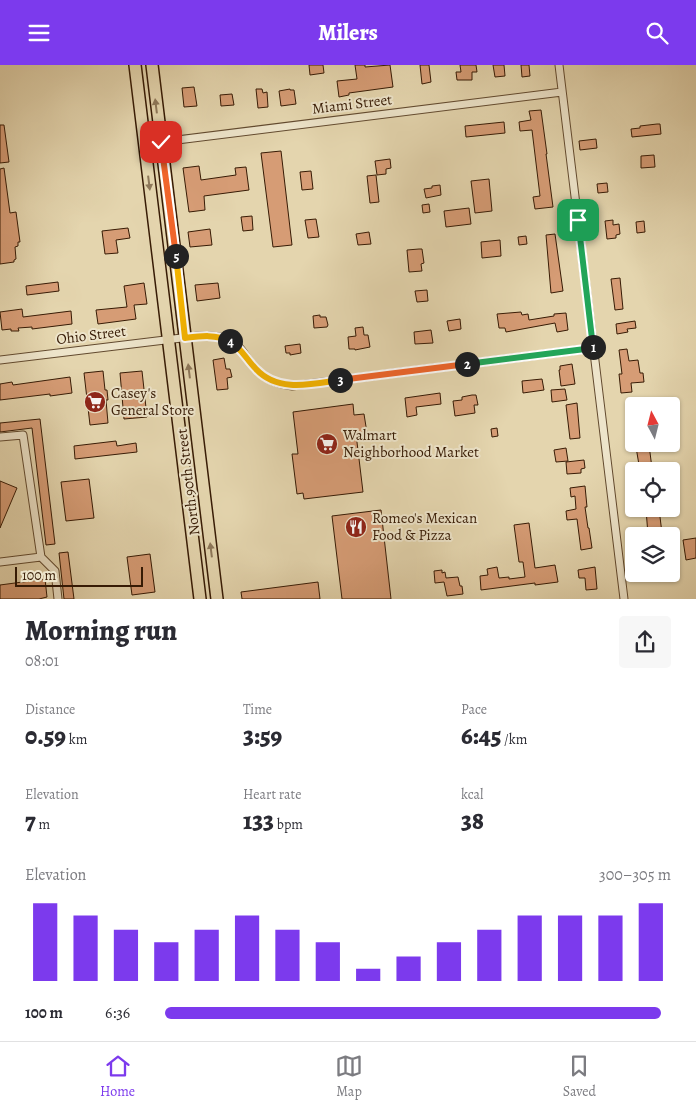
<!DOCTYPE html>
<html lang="en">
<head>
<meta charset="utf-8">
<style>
  body { margin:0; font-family:Alegreya,serif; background:#f7f7f7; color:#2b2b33; height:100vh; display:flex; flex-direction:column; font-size:19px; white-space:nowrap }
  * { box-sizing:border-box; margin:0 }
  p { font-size:16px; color:#7c7c81 }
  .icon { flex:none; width:28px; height:28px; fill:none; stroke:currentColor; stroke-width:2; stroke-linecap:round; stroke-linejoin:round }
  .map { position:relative; height:534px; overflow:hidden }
  .panel { display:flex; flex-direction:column; background:#fff; flex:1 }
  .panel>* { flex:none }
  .needle { width:32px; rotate:353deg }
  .buttons { position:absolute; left:625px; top:332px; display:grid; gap:10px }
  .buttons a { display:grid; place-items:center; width:55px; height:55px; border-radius:5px; background:#fff; box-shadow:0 1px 4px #0004; font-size:25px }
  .scale { position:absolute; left:15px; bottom:12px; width:128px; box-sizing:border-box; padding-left:5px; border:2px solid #371b05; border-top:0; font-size:14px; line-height:18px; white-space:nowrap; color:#371b05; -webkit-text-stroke:4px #ede4ca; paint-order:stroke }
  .pin { position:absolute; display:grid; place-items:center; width:42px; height:42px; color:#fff; margin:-21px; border-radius:10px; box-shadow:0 2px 8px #0006 }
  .km { position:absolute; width:25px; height:25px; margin:-12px; border-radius:50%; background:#222; color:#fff; font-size:14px; line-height:25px; text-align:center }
  .round { display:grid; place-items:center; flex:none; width:52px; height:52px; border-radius:5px; background:#f7f7f7 }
  .summary { display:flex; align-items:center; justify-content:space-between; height:85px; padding:0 25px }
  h1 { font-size:28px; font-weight:800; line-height:38px }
  .metrics { display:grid; grid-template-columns:repeat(3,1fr); gap:8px; height:85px; padding:5px 25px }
  .metrics div { display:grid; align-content:center }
  .metrics b { font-size:25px; font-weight:800 }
  .metrics small { font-size:14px; font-weight:400 }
  .metrics p { font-size:14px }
  .chart { height:140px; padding:10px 25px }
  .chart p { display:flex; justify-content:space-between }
  .chart svg { width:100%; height:90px; margin-top:5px; stroke:#7c3aed; stroke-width:6 }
  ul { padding:0 25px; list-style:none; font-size:16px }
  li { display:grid; grid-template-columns:80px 60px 1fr; align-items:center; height:38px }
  li i { height:12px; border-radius:6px; background:#7c3aed }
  header { display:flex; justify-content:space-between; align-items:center; height:65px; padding:0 25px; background:#7c3aed; color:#fff; font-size:22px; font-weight:800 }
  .menu { display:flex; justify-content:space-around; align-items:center; height:70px; border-top:1px solid #e1e1e2; background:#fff; font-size:14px; color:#7c7c81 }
  .menu a { display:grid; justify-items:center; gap:2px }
  .menu .on { color:#7c3aed }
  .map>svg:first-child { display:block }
  .building { fill:#d69c75; stroke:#371b05 }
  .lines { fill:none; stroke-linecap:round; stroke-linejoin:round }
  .minor-casing { stroke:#624a2f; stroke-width:9 }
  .primary-casing { stroke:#371b05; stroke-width:14 }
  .minor { stroke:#ede4ca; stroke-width:7 }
  .primary { stroke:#e4d5ae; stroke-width:11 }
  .oneway { fill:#8e785a }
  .split-1-casing { stroke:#fff; stroke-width:10 }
  .split-2-casing { stroke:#fff; stroke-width:10 }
  .split-3-casing { stroke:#fff; stroke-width:10 }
  .split-4-casing { stroke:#fff; stroke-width:10 }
  .split-5-casing { stroke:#fff; stroke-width:10 }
  .split-6-casing { stroke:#fff; stroke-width:10 }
  .split-1 { stroke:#22a559; stroke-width:6 }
  .split-2 { stroke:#22a559; stroke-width:6 }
  .split-3 { stroke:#f0652b; stroke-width:6 }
  .split-4 { stroke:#f5b400; stroke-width:6 }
  .split-5 { stroke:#f5b400; stroke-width:6 }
  .split-6 { stroke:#f0652b; stroke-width:6 }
  .labels { text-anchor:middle; stroke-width:4; stroke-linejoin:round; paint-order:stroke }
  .street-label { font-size:15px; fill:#371b05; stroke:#ede4ca }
  .poi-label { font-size:15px; fill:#371b05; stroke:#ede4ca; text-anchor:start }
</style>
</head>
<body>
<header><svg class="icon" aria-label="menu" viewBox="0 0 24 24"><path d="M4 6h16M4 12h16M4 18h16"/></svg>Milers<svg class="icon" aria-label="search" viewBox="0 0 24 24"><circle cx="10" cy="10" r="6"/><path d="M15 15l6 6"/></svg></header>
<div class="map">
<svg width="696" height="534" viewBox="0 0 696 534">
  <rect width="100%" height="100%" fill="#e4d5ae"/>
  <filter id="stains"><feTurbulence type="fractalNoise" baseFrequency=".004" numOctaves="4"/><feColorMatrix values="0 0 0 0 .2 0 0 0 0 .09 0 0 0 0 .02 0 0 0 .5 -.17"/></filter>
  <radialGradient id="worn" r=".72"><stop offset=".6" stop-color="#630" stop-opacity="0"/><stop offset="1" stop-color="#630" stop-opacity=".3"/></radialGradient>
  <path class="building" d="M309 0H323L324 8 310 10Z
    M355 0H365V2L390 0 393 22 349 28V30L339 32 337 16 357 14Z
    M420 0H429L431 17 422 19Z
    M460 0H476L477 7H472V15H457L456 7H461Z
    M493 0H504L505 11 495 12Z
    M521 0H529L530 11 522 12Z
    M194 22 197 41 184 42 182 23Z
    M256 24H262L263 28 267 27 268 42 258 43Z
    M290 24V25H294L296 39 281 41 279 26Z
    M232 29 234 40 221 41 220 30Z
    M541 45 547 89H546L553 142 535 144 533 132 540 131 532 65 520 66 519 57 531 55 529 46Z
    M504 57 505 68 466 72 465 61Z
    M657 59H660L661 69 632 72 631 64 640 63V61Z
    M0 60H4L9 97 0 98Z
    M596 74 597 83 580 85 579 76Z
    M281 86 292 180 273 182 261 88Z
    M654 90 655 102 641 103V91Z
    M390 94 391 103 386 104V109L377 110 375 96Z
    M199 101 201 115 236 110 235 103 246 102 249 125 204 131 205 145 189 147 183 103Z
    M4 103 10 148 16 147 20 177H18V181L15 182 16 194 14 195V197L0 199V104Z
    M311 106 313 124 302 125 300 107Z
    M376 110 379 137 370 138 367 111Z
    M489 114 492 146 475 148 471 116Z
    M607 118 608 127 598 128 597 119Z
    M440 120 441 130 426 133 424 124 432 123V121Z
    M429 139 430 147 423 148 422 140Z
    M469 143 471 159 446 162 444 146Z
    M252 151 253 165 243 166 241 152Z
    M316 154 319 172 308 173 305 155Z
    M613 155V160L619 159 620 169 616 170V173L607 174 605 156Z
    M644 156 645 167 637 168 636 157Z
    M128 163 130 173 116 175 118 188 105 189 102 166Z
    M210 164 212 180 190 182 188 167Z
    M369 167 371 179 358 180 356 169Z
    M555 169 563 226 551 228 546 170Z
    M526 171 527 179 519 180 518 172Z
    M500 175 501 191 482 193 481 177Z
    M419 184H422L424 198 421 199 422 206 409 207 407 185Z
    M620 213 623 244 615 245 611 214Z
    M58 217 59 226 27 230 26 221Z
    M144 218 147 239 134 240 136 254 98 259 96 245 127 242 124 221Z
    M218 218 220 233 197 236 195 220Z
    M427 225 428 236 417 237 415 226Z
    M22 244 23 252 71 246 72 259 32 264V262L18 263 19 266H11V264L2 265 0 247Z
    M521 247 522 250 528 249 529 255 554 251V249L566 248 568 265 557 267 555 258 506 267 505 263H499L497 249Z
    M320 250V252H326L328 260 327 262 314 263 313 251Z
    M460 254 461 264 449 266 447 256Z
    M635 256 636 263 627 264 628 267 617 269 616 259Z
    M363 262 364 270H368L370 282 355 285V284H349L348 272 356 271 355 263Z
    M431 265 433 278 415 279 414 267Z
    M300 279 301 288 290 290V288H286L285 281Z
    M627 284 629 296 638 295 640 308H643L644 317 631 318 632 327 621 328 619 309H622L619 285Z
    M224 293 226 304H230L232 312 227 313 228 324 217 325 213 295Z
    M572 299 575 319 561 321 559 305H560V301Z
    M103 306 105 325H107L108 335H106L108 358 90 360 84 308Z
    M142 306 147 352 124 354 120 308Z
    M70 312 72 328 50 331V329L0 335V319L12 317 13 320Z
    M542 314 544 325 523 328 522 316Z
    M565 324 567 335 552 337 551 325Z
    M440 328 441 339 416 342 417 350 407 352 405 333Z
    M472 330H476L478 340H474L475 348 455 351 453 336 462 335V332Z
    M659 334 660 341H637V337Z
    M577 338 580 373 570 374 566 340Z
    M353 339 354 350 364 349 367 368 356 369 363 427 304 434 303 428 297 429 292 389H298L293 347Z
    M40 354 55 479 46 480 32 363 0 367V358Z
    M497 363 498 371 492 372 491 364Z
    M116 376 117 381 136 378 137 387 75 394 74 381Z
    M649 380 652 403 641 405 640 400H639L636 382Z
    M566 383 568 396 556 397 554 385Z
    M584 395 585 403 581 404V408L567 409 566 397Z
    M89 414 94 453 66 456 61 417Z
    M0 416 17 423 0 463Z
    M585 421 587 442H585L588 463H589L592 483 581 485 577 454 567 455 566 446 576 444 575 431 571 432 570 423Z
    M646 444H659L662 468 648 470Z
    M381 445 391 534H342L332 451Z
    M529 458 535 503 555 500 558 517 535 520V518L481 525 480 511 488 510 487 504 497 502 499 513 509 512V514L525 512 523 497H519L514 460Z
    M696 473V493L686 495 683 475Z
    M68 487 74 534H64L59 488Z
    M150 489 155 527 132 530 127 492Z
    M595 502 597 524 586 525 585 513H579L578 505Z
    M442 505V508L445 507 446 513 458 512 460 521H462L463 529 447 531 444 517 435 518 434 506Z
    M45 514 47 532 39 534H0V520Z
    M318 517 320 534H242L241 527Z"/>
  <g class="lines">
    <g class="minor-casing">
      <path id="minor" d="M559 0 624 534
        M145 79 562 27
        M0 295 198 271C212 270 227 271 238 281 243 286 246 292 250 297 260 311 274 319 292 321L593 283
        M0 372 23 370 41 492 0 497
        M41 492 55 506 58 534"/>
    </g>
    <g class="primary-casing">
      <path id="primary" d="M135 0 200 534
        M152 0 217 534"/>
    </g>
    <use href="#minor" class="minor"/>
    <use href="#primary" class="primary"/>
  </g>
  <defs><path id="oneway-solid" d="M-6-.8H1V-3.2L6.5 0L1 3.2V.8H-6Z" transform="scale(1.25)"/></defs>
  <g class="oneway">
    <use href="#oneway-solid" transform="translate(156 41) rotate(-97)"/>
    <use href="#oneway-solid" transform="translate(149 118) rotate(83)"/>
    <use href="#oneway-solid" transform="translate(189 306) rotate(-97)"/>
    <use href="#oneway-solid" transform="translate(211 485) rotate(-97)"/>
  </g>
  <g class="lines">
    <g class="split-1-casing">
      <path id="split-1" d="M578 155 593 282"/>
    </g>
    <g class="split-2-casing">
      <path id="split-2" d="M467 299 593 283V282"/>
    </g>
    <g class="split-3-casing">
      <path id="split-3" d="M340 315 467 299"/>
    </g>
    <g class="split-4-casing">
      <path id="split-4" d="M230 276C242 284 246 294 256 304 278 328 312 319 340 315"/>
    </g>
    <g class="split-5-casing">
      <path id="split-5" d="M176 191 185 273C201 271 215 269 230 276"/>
    </g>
    <g class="split-6-casing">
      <path id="split-6" d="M161 77 176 191"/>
    </g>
    <use href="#split-1" class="split-1"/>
    <use href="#split-2" class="split-2"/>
    <use href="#split-3" class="split-3"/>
    <use href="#split-4" class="split-4"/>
    <use href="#split-5" class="split-5"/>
    <use href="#split-6" class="split-6"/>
  </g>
  <defs>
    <g id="supermarket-disc" transform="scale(1.125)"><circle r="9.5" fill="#8f2418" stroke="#ede4ca"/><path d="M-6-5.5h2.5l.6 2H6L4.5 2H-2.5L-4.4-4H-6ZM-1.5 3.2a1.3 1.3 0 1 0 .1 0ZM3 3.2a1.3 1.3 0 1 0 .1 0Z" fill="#fff"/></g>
    <g id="restaurant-disc" transform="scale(1.125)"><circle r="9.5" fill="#8f2418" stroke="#ede4ca"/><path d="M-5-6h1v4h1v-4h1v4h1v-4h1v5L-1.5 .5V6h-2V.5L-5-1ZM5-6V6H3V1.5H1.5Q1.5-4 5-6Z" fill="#fff"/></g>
  </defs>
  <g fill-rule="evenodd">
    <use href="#supermarket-disc" x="95" y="337"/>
    <use href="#supermarket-disc" x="327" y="379"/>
    <use href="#restaurant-disc" x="356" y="462"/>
  </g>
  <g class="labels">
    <g class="street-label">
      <text transform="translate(352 39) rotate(-7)" y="5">Miami Street</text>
      <text transform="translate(91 270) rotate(-7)" y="5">Ohio Street</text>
      <text transform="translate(188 417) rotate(-97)" y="5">North 90th Street</text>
    </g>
    <g class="poi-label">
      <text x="111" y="333">Casey's<tspan x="111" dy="17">General Store</tspan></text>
      <text x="343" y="375">Walmart<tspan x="343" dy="17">Neighborhood Market</tspan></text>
      <text x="372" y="458">Romeo's Mexican<tspan x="372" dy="17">Food &amp; Pizza</tspan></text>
    </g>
  </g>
  <rect width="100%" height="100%" filter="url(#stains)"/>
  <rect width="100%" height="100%" fill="url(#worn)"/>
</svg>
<div class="buttons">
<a><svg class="needle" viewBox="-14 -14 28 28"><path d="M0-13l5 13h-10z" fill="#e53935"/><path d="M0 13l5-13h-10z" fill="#7c7c81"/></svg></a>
<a><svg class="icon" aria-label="locate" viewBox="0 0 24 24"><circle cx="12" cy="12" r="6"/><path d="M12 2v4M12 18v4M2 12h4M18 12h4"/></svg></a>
<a><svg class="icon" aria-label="layers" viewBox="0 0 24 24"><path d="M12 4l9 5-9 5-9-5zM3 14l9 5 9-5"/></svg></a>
</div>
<div class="scale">100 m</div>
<div class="pin" style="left:578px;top:155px;background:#1e9e55"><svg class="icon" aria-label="arrive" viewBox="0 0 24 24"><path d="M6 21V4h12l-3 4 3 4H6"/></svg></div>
<div class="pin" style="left:161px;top:77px;background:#d93025"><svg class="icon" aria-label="check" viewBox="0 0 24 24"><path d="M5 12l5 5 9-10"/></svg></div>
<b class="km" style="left:593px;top:282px">1</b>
<b class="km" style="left:467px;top:299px">2</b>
<b class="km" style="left:340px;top:315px">3</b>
<b class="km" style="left:230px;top:276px">4</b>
<b class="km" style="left:176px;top:191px">5</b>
</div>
<section class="panel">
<div class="summary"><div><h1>Morning run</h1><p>08:01</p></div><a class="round"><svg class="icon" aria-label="share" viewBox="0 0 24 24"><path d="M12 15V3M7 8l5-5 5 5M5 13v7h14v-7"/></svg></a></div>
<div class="metrics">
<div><p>Distance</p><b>0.59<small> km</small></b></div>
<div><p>Time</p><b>3:59</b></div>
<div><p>Pace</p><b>6:45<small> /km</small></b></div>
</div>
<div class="metrics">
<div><p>Elevation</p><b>7<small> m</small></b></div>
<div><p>Heart rate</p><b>133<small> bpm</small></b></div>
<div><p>kcal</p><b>38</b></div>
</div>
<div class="chart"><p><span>Elevation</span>300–305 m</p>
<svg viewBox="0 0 160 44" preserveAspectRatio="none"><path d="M5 44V6M15 44V12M25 44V19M35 44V25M45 44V19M55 44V12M65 44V19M75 44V25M85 44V38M95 44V32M105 44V25M115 44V19M125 44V12M135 44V12M145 44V12M155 44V6"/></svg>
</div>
<ul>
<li><b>100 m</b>6:36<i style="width:98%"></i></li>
</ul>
</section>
<nav class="menu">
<a class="on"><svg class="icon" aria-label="home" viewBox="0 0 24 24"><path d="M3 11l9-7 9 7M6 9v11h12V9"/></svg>Home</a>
<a><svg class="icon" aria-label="map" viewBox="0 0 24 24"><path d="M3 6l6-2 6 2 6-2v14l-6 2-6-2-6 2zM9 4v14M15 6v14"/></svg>Map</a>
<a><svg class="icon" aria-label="saved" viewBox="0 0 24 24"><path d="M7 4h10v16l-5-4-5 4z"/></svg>Saved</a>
</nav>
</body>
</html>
